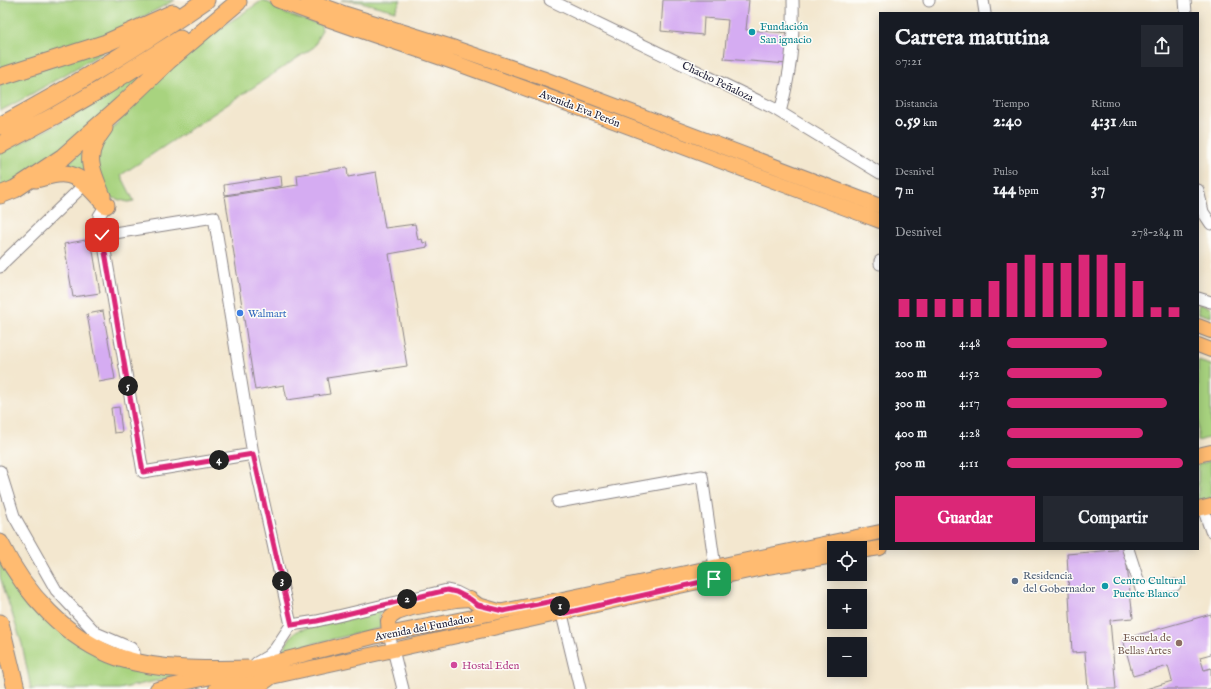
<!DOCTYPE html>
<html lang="es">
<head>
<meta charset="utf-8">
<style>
  body { margin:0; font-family:"IM FELL English",serif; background:#242831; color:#f1f3f6; height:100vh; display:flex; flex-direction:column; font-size:15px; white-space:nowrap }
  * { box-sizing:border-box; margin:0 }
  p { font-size:13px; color:#9ea1a6 }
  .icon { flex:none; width:22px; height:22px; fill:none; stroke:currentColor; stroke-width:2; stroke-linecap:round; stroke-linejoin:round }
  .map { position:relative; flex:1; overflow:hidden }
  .side { position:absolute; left:879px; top:12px; width:320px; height:538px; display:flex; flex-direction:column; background:#171b24; border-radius:0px; box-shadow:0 2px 10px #0003 }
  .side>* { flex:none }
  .controls { position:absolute; left:827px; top:541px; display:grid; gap:8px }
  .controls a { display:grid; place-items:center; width:40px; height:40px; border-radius:0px; background:#171b24; box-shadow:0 2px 10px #0003; font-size:20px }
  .pin { position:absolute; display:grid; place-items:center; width:34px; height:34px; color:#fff; margin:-17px; border-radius:8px; box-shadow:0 2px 6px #0006 }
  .km { position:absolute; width:20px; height:20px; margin:-10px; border-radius:50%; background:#222; color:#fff; font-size:11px; line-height:20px; text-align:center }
  .round { display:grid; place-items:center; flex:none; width:42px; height:42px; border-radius:0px; background:#242831 }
  .headline { display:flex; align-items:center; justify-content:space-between; height:68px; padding:0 16px }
  h1 { font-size:22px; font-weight:800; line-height:30px }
  .figures { display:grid; grid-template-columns:repeat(3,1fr); gap:6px; height:68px; padding:4px 16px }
  .figures div { display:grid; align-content:center }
  .figures b { font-size:17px; font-weight:800 }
  .figures small { font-size:11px; font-weight:400 }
  .figures p { font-size:11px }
  .chart { height:112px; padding:8px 16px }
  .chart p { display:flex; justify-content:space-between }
  .chart svg { width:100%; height:72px; margin-top:4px; stroke:#db2777; stroke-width:6 }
  .cta { display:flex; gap:8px; margin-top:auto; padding:8px 16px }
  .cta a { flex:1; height:46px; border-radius:0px; background:#db2777; color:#fff; font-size:16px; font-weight:800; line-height:46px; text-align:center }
  .cta a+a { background:#242831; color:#f1f3f6 }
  ul { padding:0 16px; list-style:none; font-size:13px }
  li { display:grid; grid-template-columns:64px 48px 1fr; align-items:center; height:30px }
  li i { height:10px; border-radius:5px; background:#db2777 }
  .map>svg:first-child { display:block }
  .green { fill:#a8d37f; stroke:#657a5d }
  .building { fill:#d5acf2 }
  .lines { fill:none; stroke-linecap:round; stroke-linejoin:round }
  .minor-casing { stroke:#8a8485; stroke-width:13 }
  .major-casing { stroke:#8a8485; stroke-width:16 }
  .highway-casing { stroke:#8a8485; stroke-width:19 }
  .minor { stroke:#fff; stroke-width:11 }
  .major { stroke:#ffbb71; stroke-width:14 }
  .highway { stroke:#ffbb71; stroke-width:17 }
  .route-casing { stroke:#fff; stroke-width:8 }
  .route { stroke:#db2777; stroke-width:5 }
  .culture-dot { fill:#0f9aa8; stroke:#fdfcf7; stroke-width:1.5 }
  .shop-dot { fill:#3f7fe0; stroke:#fdfcf7; stroke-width:1.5 }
  .service-dot { fill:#5c6f8a; stroke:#fdfcf7; stroke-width:1.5 }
  .education-dot { fill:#8d6e63; stroke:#fdfcf7; stroke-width:1.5 }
  .hotel-dot { fill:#d1479c; stroke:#fdfcf7; stroke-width:1.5 }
  .labels { text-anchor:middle; stroke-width:3; stroke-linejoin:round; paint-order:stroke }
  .culture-label { font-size:11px; fill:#0d838f; stroke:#fdfcf7; text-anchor:start }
  .street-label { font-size:11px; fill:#22223b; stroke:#fdfcf7 }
  .shop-label { font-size:11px; fill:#366cbe; stroke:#fdfcf7; text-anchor:start }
  .service-label { font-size:11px; fill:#4e5e75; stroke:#fdfcf7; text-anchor:start }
  .education-label { font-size:11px; fill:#785e54; stroke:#fdfcf7; text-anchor:end }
  .hotel-label { font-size:11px; fill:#b23c85; stroke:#fdfcf7; text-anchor:start }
</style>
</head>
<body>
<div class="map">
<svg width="1211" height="689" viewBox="0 0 1211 689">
  <rect width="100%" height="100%" fill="#fdfcf7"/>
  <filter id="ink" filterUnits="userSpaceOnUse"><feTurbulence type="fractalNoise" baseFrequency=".025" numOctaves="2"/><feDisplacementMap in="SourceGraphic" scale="8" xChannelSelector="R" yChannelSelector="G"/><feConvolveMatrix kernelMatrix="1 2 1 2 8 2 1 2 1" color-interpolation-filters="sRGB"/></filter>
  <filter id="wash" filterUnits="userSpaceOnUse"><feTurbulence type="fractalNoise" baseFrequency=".012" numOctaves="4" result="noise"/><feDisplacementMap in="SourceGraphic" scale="16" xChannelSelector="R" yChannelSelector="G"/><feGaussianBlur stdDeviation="0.9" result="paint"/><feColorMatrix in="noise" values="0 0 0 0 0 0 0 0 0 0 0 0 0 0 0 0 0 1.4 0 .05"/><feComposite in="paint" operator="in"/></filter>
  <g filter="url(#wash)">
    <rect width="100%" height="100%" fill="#f3e7cf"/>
    <path class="green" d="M0 0H175L111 34 0 70Z
      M263 0 277 7 286 14 321 25 322 30 314 47 121 175 134 201 128 202 105 196 94 163 102 141 117 123 160 78 200 44 225 25Z
      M341 0H401L395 11 361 2Z
      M174 49 65 150 0 190V153L58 124 96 101Z
      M101 50 102 53 23 99 0 111V81Z
      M85 148 88 181 62 169Z
      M1198 304 1211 308V317L1198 313Z
      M1198 361 1211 365V437L1198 441Z
      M1211 461V499L1198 503V464Z
      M0 554 63 633 188 674 119 689H31L22 644 0 577Z
      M383 610C377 615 380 621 381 628L282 651 292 635 299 630Z"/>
    <g id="blocks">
      <path class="building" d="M663 0H749L746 30 790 33 788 64 724 59 728 20 704 18 703 35 661 31Z
        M347 167 348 177 376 172 385 228 415 224 418 240 422 239 423 243 427 242 428 247 389 254 407 366 327 378 330 394 287 400 284 385 255 390 225 196 298 185 297 175Z
        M281 176 282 186 225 195 224 185Z
        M91 239 100 293 73 297 64 244Z
        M103 311 115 379 99 382 87 314Z
        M119 407 122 432 114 433 111 408Z
        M1125 549 1133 618 1110 620 1116 689H1088L1085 652 1072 653 1067 554Z
        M1211 614V654L1200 657 1204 670 1211 668V689H1146L1172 681 1168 666 1133 676 1123 639Z"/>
    </g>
  </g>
  <g filter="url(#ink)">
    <use href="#blocks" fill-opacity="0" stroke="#8a8485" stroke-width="1"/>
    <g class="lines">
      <g class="minor-casing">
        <path id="minor" d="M550 0 773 108 880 173
          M983 0 985 13
          M1185 0 1186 13
          M929 1V0
          M780 112C791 73 794 40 793 0
          M1198 190 1203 212 1211 224
          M106 205 99 216 143 472 253 454
          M102 235 214 217 253 454 291 625
          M880 261V264
          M0 267 5 261 85 184
          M1198 298 1211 302
          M0 471 14 516 56 590 96 633 131 648 134 652 132 661
          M558 502 702 476 715 567
          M1203 508 1211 531
          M1128 549 1141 589 1175 585
          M560 606 580 689
          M389 634 403 689
          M256 663 268 656 275 649 291 625 317 621 447 590 456 592 470 599"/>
      </g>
      <g class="major-casing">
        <path id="major" d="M277 0C341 26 407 45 472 69 608 118 744 170 880 221
          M308 0 346 14 455 48 542 78 880 206
          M1198 326 1211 331
          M1198 345 1211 350
          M1198 455 1211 452
          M1198 509 1211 506
          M860 551 880 548
          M389 634 388 621 391 617 397 613 412 608 456 600 470 599 478 605 499 611
          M157 689 247 669 373 637 558 600 880 532
          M216 689 561 613 661 590 767 567 834 556"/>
      </g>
      <g class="highway-casing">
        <path id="highway" d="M0 77 106 43 173 13
          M0 126C71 88 139 46 206 0
          M0 145 56 115 101 89 180 39
          M36 179C45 177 55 173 64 174 82 175 94 193 106 205
          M0 195 15 189 63 157 122 105 168 61 238 2
          M102 196C90 167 83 155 104 128
          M0 543C24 593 67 640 120 658 161 671 204 670 247 669
          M0 623 16 689
          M252 689 268 678"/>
      </g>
      <use href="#minor" class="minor"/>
      <use href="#major" class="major"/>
      <use href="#highway" class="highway"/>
    </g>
  </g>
  <g class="lines" filter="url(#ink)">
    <g class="route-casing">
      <path id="route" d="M102 235 143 472 253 454 292 625 317 621 447 590 456 592 470 599 478 605 503 611 558 600 561 614 714 579"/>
    </g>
    <use href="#route" class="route"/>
  </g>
  <g class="culture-dot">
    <circle cx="752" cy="32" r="4"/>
    <circle cx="1105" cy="586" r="4"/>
  </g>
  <circle class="shop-dot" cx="240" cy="313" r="4"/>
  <circle class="service-dot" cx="1015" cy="581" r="4"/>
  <circle class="education-dot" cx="1179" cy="643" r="4"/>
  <circle class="hotel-dot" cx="454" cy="665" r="4"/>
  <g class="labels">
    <g class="culture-label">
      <text x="760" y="30">Fundación<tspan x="760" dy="13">San ignacio</tspan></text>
      <text x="1113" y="584">Centro Cultural<tspan x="1113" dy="13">Puente Blanco</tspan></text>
    </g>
    <g class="street-label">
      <text transform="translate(718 81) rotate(26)" y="4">Chacho Peñaloza</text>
      <text transform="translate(580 108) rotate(21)" y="4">Avenida Eva Perón</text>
      <text transform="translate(424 627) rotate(-11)" y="4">Avenida del Fundador</text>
    </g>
    <g class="shop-label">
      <text x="248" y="317">Walmart</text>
    </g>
    <g class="service-label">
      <text x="1023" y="579">Residencia<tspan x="1023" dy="13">del Gobernador</tspan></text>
    </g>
    <g class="education-label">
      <text x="1171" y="641">Escuela de<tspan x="1171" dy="13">Bellas Artes</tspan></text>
    </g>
    <g class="hotel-label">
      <text x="462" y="669">Hostal Eden</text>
    </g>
  </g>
</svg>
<div class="controls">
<a><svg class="icon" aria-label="locate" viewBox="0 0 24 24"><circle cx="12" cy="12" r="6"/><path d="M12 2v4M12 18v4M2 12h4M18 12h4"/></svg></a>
<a>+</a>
<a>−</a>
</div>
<div class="pin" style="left:714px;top:579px;background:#1e9e55"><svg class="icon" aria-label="arrive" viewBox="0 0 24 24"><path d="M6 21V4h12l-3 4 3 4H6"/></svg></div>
<div class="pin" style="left:102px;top:235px;background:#d93025"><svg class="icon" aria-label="check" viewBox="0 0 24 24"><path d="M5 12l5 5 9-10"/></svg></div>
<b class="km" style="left:560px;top:606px">1</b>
<b class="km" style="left:407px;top:599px">2</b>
<b class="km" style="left:282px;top:581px">3</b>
<b class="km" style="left:219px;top:460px">4</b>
<b class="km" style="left:128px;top:386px">5</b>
<section class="side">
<div class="headline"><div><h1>Carrera matutina</h1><p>07:21</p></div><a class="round"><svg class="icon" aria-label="share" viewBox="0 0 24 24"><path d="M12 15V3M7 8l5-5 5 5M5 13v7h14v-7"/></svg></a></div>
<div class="figures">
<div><p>Distancia</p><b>0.59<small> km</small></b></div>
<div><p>Tiempo</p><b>2:40</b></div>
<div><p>Ritmo</p><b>4:31<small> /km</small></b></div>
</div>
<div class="figures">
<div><p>Desnivel</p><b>7<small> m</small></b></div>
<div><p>Pulso</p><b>144<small> bpm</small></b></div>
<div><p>kcal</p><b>37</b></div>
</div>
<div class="chart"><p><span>Desnivel</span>278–284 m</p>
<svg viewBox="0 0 160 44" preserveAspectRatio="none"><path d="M5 44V33M15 44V33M25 44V33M35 44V33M45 44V33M55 44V22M65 44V11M75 44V6M85 44V11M95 44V11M105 44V6M115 44V6M125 44V11M135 44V22M145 44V38M155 44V38"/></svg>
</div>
<ul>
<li><b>100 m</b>4:48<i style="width:57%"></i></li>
<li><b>200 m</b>4:52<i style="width:54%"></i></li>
<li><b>300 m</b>4:17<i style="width:91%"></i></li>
<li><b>400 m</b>4:28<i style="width:77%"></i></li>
<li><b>500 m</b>4:11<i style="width:100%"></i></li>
</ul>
<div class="cta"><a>Guardar</a><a>Compartir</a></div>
</section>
</div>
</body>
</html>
